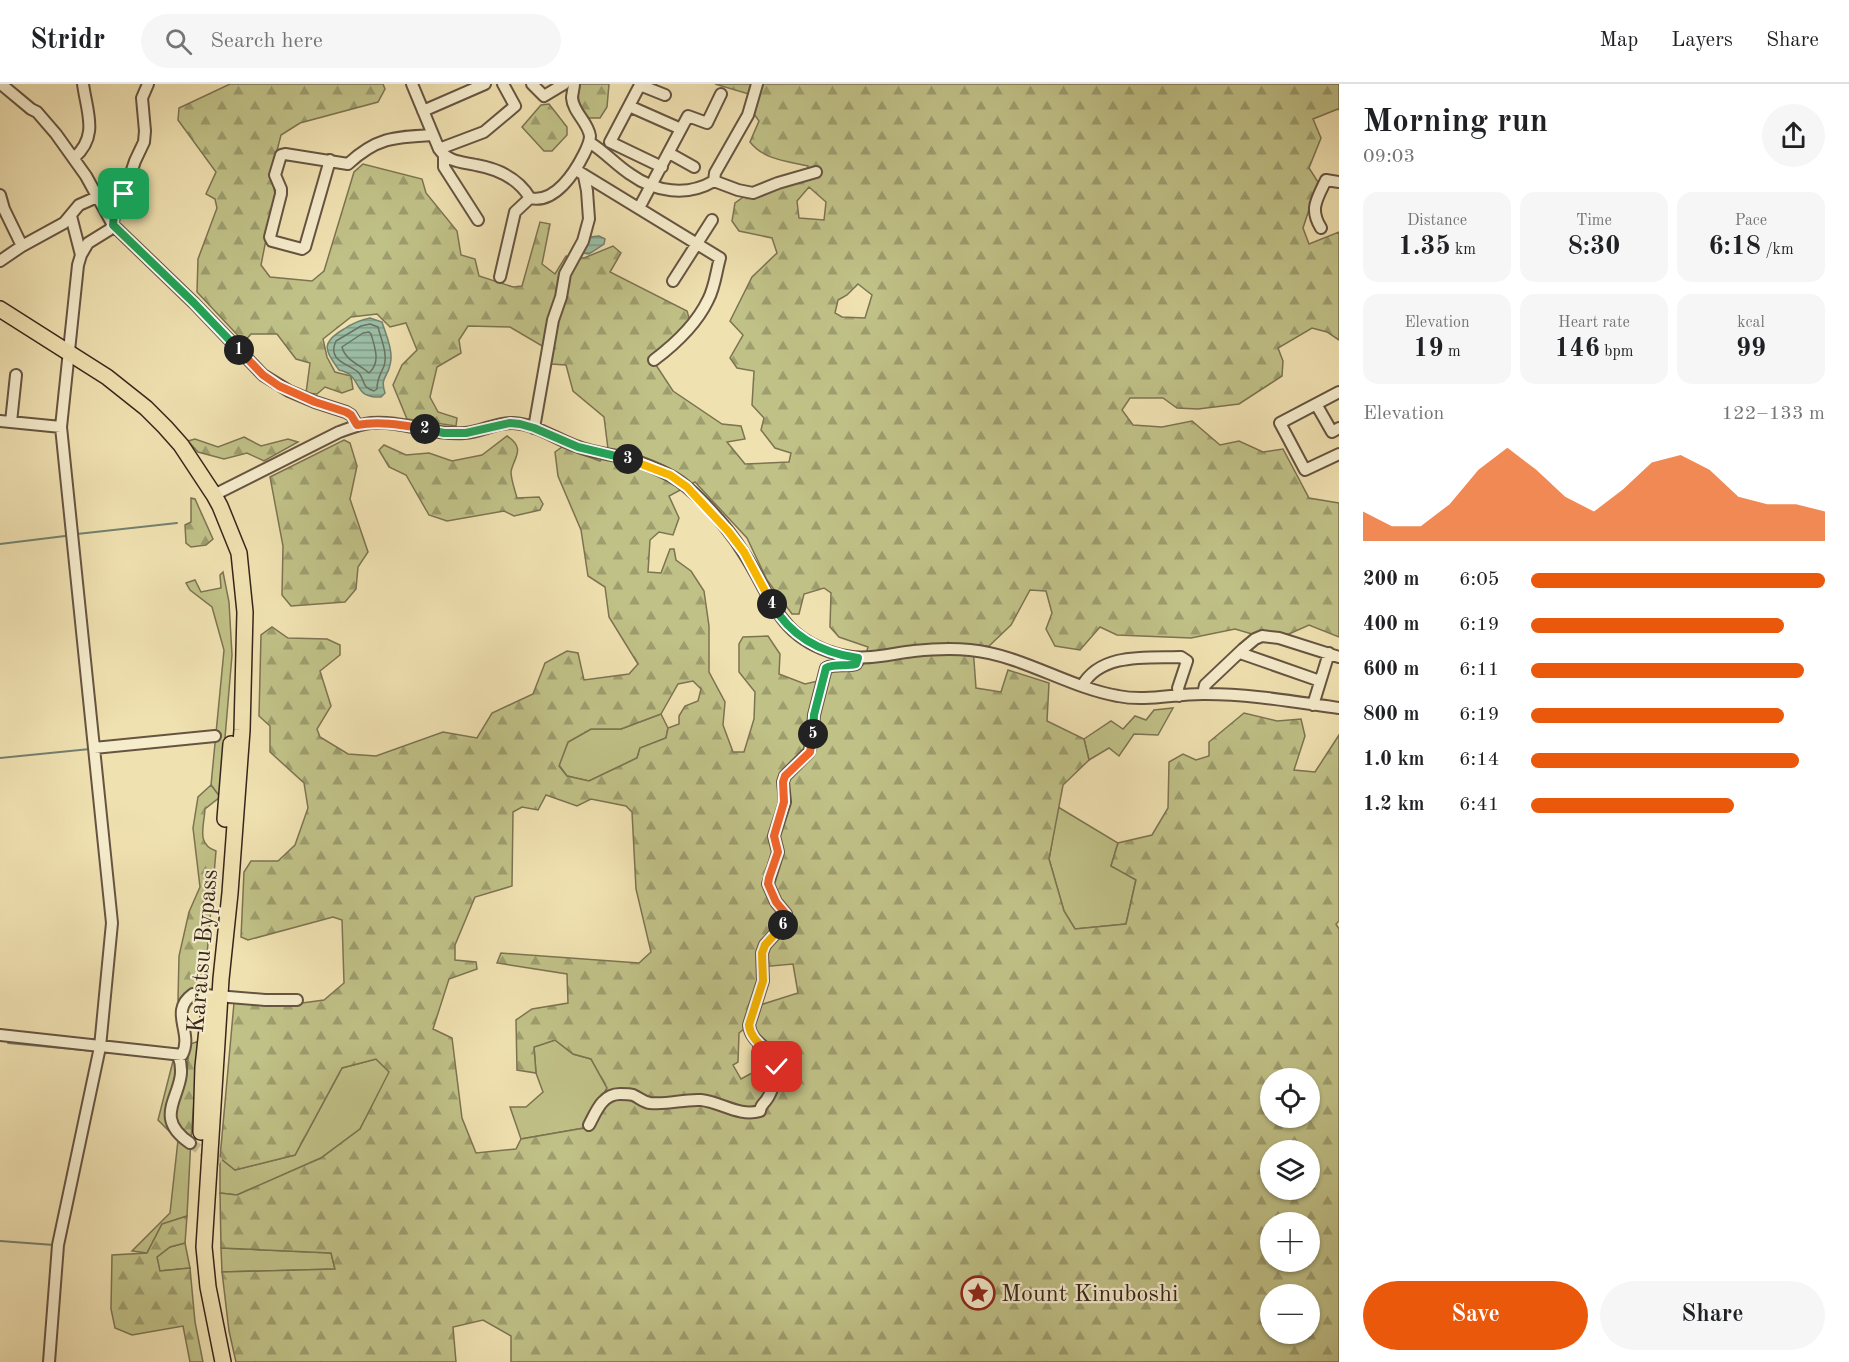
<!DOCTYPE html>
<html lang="en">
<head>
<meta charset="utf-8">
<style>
  body { margin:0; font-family:"Old Standard TT",serif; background:#f6f6f6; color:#202124; height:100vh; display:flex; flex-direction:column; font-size:22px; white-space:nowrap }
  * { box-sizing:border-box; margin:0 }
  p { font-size:20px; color:#757577 }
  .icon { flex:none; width:33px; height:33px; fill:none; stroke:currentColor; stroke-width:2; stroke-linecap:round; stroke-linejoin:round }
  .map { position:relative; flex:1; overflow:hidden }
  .details { display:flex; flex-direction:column; background:#fff; width:510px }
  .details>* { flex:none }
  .buttons { position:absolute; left:1260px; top:984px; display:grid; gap:12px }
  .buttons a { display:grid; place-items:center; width:60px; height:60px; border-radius:50%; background:#fff; box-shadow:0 2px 4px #0004; font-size:30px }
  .pin { position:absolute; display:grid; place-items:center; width:51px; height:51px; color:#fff; margin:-26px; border-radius:12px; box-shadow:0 3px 9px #0006 }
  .km { position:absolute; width:30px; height:30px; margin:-15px; border-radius:50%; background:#222; color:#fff; font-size:16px; line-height:30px; text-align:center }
  .round { display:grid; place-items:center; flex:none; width:63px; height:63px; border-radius:32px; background:#f6f6f6 }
  .head { display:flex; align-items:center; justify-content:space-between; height:102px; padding:0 24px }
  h1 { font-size:33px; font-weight:700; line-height:45px }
  .metrics { display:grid; grid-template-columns:repeat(3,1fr); gap:9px; height:102px; padding:6px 24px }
  .metrics div { display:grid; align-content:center; border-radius:15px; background:#f6f6f6; text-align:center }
  .metrics b { font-size:26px; font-weight:700 }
  .metrics small { font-size:16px; font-weight:400 }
  .metrics p { font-size:16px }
  .chart { height:168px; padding:12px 24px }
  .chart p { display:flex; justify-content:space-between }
  .chart svg { width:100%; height:108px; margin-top:6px; fill:#ea580c; opacity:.7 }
  .primary-button { display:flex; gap:12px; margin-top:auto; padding:12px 24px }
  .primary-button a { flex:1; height:69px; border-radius:36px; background:#ea580c; color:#fff; font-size:24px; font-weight:700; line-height:69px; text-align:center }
  .primary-button a+a { background:#f6f6f6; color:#202124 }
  ul { padding:0 24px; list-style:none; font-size:20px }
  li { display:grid; grid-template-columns:96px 72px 1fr; align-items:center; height:45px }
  li i { height:15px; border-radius:8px; background:#ea580c }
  header { display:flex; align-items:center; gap:36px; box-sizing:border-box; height:84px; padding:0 30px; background:#fff; border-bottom:2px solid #e0e0e0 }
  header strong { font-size:28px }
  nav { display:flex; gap:33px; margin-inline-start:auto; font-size:21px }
  .search { width:420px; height:54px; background:#f6f6f6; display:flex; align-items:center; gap:15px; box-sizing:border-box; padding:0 21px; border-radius:33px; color:#757577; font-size:22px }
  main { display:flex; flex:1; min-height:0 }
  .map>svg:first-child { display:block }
  .green { fill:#c0c187; stroke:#7c7352; stroke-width:1.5 }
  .forest { fill:url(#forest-firs); stroke:#7c7352; stroke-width:1.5; fill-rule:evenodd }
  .water { fill:url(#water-rules); stroke:#73816f; stroke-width:1.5 }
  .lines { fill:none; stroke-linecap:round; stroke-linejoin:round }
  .shore { stroke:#6a7261; stroke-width:1.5 }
  .stream { stroke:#73816f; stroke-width:2 }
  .minor-tunnel { stroke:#cbbb93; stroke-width:10; stroke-dasharray:10 5; stroke-linecap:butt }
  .minor-casing { stroke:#665441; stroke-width:14 }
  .highway-casing { stroke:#38251c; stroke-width:18 }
  .minor { stroke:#f5eccc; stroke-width:10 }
  .highway { stroke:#f0e1b1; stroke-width:15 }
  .split-1-casing { stroke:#fff; stroke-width:12 }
  .split-2-casing { stroke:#fff; stroke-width:12 }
  .split-3-casing { stroke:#fff; stroke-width:12 }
  .split-4-casing { stroke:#fff; stroke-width:12 }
  .split-5-casing { stroke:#fff; stroke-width:12 }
  .split-6-casing { stroke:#fff; stroke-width:12 }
  .split-7-casing { stroke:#fff; stroke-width:12 }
  .split-1 { stroke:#22a559; stroke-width:8 }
  .split-2 { stroke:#f0652b; stroke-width:8 }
  .split-3 { stroke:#22a559; stroke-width:8 }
  .split-4 { stroke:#f5b400; stroke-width:8 }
  .split-5 { stroke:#22a559; stroke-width:8 }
  .split-6 { stroke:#f0652b; stroke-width:8 }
  .split-7 { stroke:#f5b400; stroke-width:8 }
  .labels { text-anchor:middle; stroke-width:4.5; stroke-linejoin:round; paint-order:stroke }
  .street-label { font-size:24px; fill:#38251c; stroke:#f5eccc }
  .poi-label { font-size:24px; fill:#38251c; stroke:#f5eccc; text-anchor:start }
</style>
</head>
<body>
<header>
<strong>Stridr</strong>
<div class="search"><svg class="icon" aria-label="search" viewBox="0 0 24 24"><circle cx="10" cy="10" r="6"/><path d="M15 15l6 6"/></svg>Search here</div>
<nav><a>Map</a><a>Layers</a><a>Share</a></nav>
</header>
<main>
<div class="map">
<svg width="1339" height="1278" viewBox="0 0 1339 1278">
  <defs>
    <pattern id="forest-firs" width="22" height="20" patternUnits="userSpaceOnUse" patternTransform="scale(1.5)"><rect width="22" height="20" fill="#c0c187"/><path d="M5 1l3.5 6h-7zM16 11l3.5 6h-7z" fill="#9d9d6e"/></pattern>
    <pattern id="water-rules" width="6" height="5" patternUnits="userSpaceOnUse" patternTransform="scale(1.5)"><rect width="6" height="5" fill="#9bbea6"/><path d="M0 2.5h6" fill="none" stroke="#7f9a86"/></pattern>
  </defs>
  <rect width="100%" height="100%" fill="#f0e1b1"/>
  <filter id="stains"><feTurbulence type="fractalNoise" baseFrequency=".00333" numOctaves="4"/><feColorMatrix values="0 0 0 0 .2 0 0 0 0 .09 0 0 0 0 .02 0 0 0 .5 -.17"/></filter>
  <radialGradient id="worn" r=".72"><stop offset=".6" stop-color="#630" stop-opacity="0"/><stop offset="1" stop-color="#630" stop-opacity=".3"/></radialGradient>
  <path class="green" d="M223 488 229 518 232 571 220 713 211 701 224 566 212 523 190 506 186 499 195 496 201 508 221 504 220 491Z
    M1173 624 1158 651 1134 650 1119 672 1109 664 1089 676 1084 655 1111 637 1123 645 1135 632 1146 636 1154 626Z
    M661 630 668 644 666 654 640 664 637 674 589 697 567 692 559 681 568 658 591 645H621Z
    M1058 723 1118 759 1111 782 1136 795 1126 840 1075 845 1064 827 1049 775Z
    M555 956 573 970 591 975 607 1004 584 1044 521 1055 510 1023H526L543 1008 536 989 534 963Z
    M187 975 186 994 174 1031 191 1054 187 1132 162 1140 147 1169 132 1167 170 1129 178 1056 158 1036 173 977Z
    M376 975 390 988 360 1045 321 1074 237 1111 220 1109V1074L235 1086 295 1071 342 984Z
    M185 1159 190 1184 159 1187 157 1173 170 1163Z
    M221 1164 331 1169 335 1185 222 1188Z"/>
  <path class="forest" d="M230 0H383L385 5 378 18 300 39 281 51 271 90 275 110 261 181 270 193 312 197 324 187 354 88 363 80 422 95 426 109 457 147 461 171 475 175 479 192 513 203 522 202 540 138 550 140 542 180 555 190 566 172 584 174 613 162 621 169 610 188 687 227 690 237 654 278 673 307 722 340 741 342 745 355 727 358 745 380 789 378 791 369 775 364 761 346 764 334 752 321 754 287 737 284 730 274 743 251 730 237 752 193 777 169 772 154 739 147 732 137 735 119 745 112H762L776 103 807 92 808 82C787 77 764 76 750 58L759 37 754 30 749 10 715 0H1339V26L1338 25 1313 35 1321 54 1309 84 1318 98 1303 144 1309 160 1339 148V256L1327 248 1312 244 1278 264 1283 277 1282 292 1239 320 1198 325 1177 324 1163 314H1130L1122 326 1133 341 1162 343 1192 337 1220 361 1239 357 1263 368 1283 365 1309 414 1339 419V553L1309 541 1289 550H1252L1235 545 1191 554 1117 551 1100 543 1080 566 1055 562 1046 545 1052 529 1046 507 1030 506 1011 541 989 562 973 563 976 604 1001 608 1008 586 1049 599 1047 637 1084 655 1089 676 1063 701 1049 775 1064 827 1075 845 1126 840 1136 796 1111 782 1118 759 1152 751 1168 724 1169 678 1183 670 1196 676 1209 672V658L1244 629 1277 637 1301 635 1305 652 1294 686 1315 688 1339 651V837L1336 840 1339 845V1278H511V1252L483 1236 453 1243 456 1278H236L229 1247 222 1188 335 1185 331 1169 221 1164 220 1109 237 1111 321 1074 360 1045 389 988 376 975 342 984 295 1071 235 1086 220 1074 234 919 280 922 324 916 344 899 342 836 333 833 248 856 241 853 244 788 251 777H278L295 761 308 724 304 699 270 668V642L259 632 261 551 272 543 288 554 327 555 340 561V571L320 587 331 622 317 645 320 653 348 670 376 672 443 648 477 654 492 629 533 610 545 579 567 567 578 569 584 596 629 590 638 580 609 533 605 503 588 492 581 446 558 392 555 368 562 363 600 377 608 365 604 333 573 307 566 281 551 280 544 263 510 243 468 242 459 256 461 269 437 283 430 313 438 328 457 334 456 342 407 335 393 301 402 281 417 266 406 239 390 243 377 230 351 233 323 255 327 273 335 288 351 292 353 305 342 309 325 303 317 310 306 309 310 279 296 275 277 250H251L244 258 197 208 198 175 217 124 215 115 206 110 216 88 178 36 179 24ZM809 103 826 118 824 136 799 134 797 117ZM858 200 872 211 865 234 842 233 835 229 838 216 847 211ZM695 398 747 454 767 496 792 530H799L804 510 824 504 831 509 830 543 839 553 868 563 863 581H832L827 595 805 600 779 590 780 570 768 552 743 553 739 560V588L755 608 754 635 744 668H733L723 641 725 618 709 588V542L704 507 691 487 676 476 674 465H670L661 489 648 488 650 456 659 448 673 451 679 434 669 412ZM693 597 701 605 698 617 685 622 679 632V640L668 644 666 654 640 664 637 674 589 697 567 692 559 682 568 658 591 645H621L661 630 678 600ZM546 711 577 722 591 715 626 722 632 728 636 805 651 868 639 879 501 869 497 879 567 890 568 919 532 925 516 936 517 986 536 989 534 963 555 956 573 970 591 975 607 1004 584 1044 521 1055 516 1065 476 1069 462 1034 452 954 433 945 449 895 477 885 476 878 455 876V861L475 813 512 802 513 728 522 723 538 726ZM793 880 798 909 760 921 749 951 753 958 752 989 741 995 733 981 738 978 739 949 745 944 760 898V883ZM1270 994H1310V1034H1270ZM1270 1066H1310V1106H1270ZM1270 1138H1310V1178H1270ZM1270 1210H1310V1250H1270Z
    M580 0H609L607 23 600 34H588C579 21 576 16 580 0Z
    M549 20 567 43V51L552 67H544L522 43 541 21Z
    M507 352C527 365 513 374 511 388 511 396 515 406 517 414L539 413 543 420 540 426 514 432 504 427 447 437 429 431 406 391 389 383 379 366 384 361 406 371 429 369 452 377 482 371Z
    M244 353 261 362 288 355 298 358 264 377 247 369 224 375 198 368 188 357 195 355 218 363Z
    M344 356 350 359 357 382 350 415 368 468 358 483 356 505 345 518 291 522 282 511 283 462 270 393Z
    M191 414 195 415 213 455 206 461 191 463 186 459 185 441 191 438Z
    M211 701 220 713 205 725C204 743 196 760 216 767L204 905 188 907 178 916 179 872 189 828 200 803 193 744 198 713Z
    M199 957 191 1054C160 1030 182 1022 186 992 188 981 188 971 190 960Z
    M187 1132 185 1159 170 1163 157 1173 160 1187 190 1184 195 1238 203 1278H190L183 1242 132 1251 115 1244 111 1225 112 1171 147 1169 162 1140Z"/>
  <path class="water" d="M599 152 605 155 604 160 589 170 582 169 587 161 590 153Z
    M370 234 382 238C386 251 394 268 390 281 387 295 380 293 385 309L381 313C350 314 365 292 339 286 325 266 320 259 344 245 353 239 360 236 370 234Z"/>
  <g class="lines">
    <path class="shore" d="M370 240 378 243C381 255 388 270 384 282 380 292 377 294 377 305L374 307C361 303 366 298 359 289 351 280 326 278 336 257L361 242Z
      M369 248 371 250C375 264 381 278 369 289 360 281 345 276 342 263L363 249Z"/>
    <path class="stream" d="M77 450 177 439
      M0 460 65 452
      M0 674 90 665
      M8 959 94 967
      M0 1157 54 1161"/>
    <path class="minor-tunnel" d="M190 1059 220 1079"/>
    <g class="minor-casing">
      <path id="minor" d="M1 0 31 25 37 28 56 50 86 92 113 141 194 219 263 291 289 307 315 318 346 328 351 331 357 341
        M412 0 439 65C448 78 462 78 476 81 499 85 518 94 530 114 555 120 575 88 584 70 587 64 590 58 590 52 588 38 573 28 572 14 572 10 574 4 574 0
        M532 0 544 12 564 0
        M629 22 681 45 688 32 707 39 721 10
        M423 27 485 0
        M589 58C604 67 616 81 630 90 655 108 687 113 714 97L715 89 748 31 757 0
        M439 65 484 48 515 22 503 0
        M669 69 694 83
        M444 72V83L478 136
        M74 74C99 52 87 29 83 0
        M330 76 305 163 302 165 272 157 270 153 281 110V105L275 91 281 71 285 70 348 80C377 53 395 53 433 51
        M662 83 610 58 640 1 665 11
        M576 86 720 174C716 188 715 203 708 216 697 239 674 261 654 276
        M714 97 738 106 753 109 778 99 816 88
        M0 111 4 125 22 162
        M639 124 681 45
        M71 132 81 171
        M1321 144C1309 125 1317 115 1326 96L1339 98
        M0 177 22 162 64 139 79 121 97 113
        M500 193 515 128 530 114
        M673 197 712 136
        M1339 308 1280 339 1305 386 1339 370
        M1316 320 1332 348 1339 344
        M0 337 61 343
        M11 338 16 291
        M534 344 553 236 561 213 565 190 583 157 589 135 587 107 584 92
        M214 411 339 348C350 344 360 340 371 339 402 336 433 352 465 349 481 348 497 338 513 339 535 340 556 355 576 362 593 369 612 370 630 375 643 379 658 385 671 392 695 405 728 444 743 468 773 514 777 553 837 570 863 578 888 570 914 567 933 565 951 564 970 566 1022 571 1067 603 1118 612 1147 618 1177 609 1206 610 1251 610 1295 618 1339 624
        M1240 569 1320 597
        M1082 602C1101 568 1148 574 1181 573L1187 577 1178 604 1179 612
        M1203 610 1205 601 1243 565 1255 555 1262 552 1279 554 1339 573
        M1313 621 1329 569
        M94 664 215 652
        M0 951 182 971C194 948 168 928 193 910L265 916H297
        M178 971C193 1007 146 1029 190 1059
        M589 1041C596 1028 602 1010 620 1010 624 1010 630 1010 633 1011 640 1014 643 1018 650 1019 668 1021 683 1015 701 1016 721 1018 739 1033 760 1027 761 1020 764 1020 767 1015 772 1008 777 992 777 983 776 964 751 962 749 941L763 897 762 869 765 861 786 838V830L776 818 768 800 778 768 774 752 785 718 783 698 785 692 809 668 812 657 814 631 826 584C835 579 846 583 856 580L858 574
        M49 1278 58 1161 100 963 112 839 61 343 78 181 81 171 88 159 109 146 113 141 114 130 124 110 135 77 144 58 145 47 142 14 148 0"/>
    </g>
    <g class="highway-casing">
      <path id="highway" d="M0 225 107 293 146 324 165 343 181 361 214 411 220 422 239 469 245 528 242 646 230 809 221 895 204 1163 208 1203 223 1278
        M225 735 231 660
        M201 1048 203 983 210 917"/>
    </g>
    <use href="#minor" class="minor"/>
    <use href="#highway" class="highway"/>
  </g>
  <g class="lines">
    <g class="split-1-casing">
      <path id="split-1" d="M124 110 114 130 113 141 194 219 239 266"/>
    </g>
    <g class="split-2-casing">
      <path id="split-2" d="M239 266 263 291 279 302 315 318 346 328 351 331 357 341C380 337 401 341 425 345"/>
    </g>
    <g class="split-3-casing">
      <path id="split-3" d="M425 345 444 349H466L510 339 520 340 534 344 578 363 628 375"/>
    </g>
    <g class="split-4-casing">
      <path id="split-4" d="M628 375 670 391 687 403 728 447 744 468 772 520"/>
    </g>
    <g class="split-5-casing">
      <path id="split-5" d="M772 520C791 553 822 569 858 574L856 580C846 583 835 579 826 584L814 631 813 650"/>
    </g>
    <g class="split-6-casing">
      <path id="split-6" d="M783 841 786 837V830L776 818 768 800 769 794 778 768 774 752 784 718 783 698 785 692 810 668 813 650"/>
    </g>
    <g class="split-7-casing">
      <path id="split-7" d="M777 983C772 965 751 960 749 941L763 897 762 869 765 861 783 841"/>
    </g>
    <use href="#split-1" class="split-1"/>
    <use href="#split-2" class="split-2"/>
    <use href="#split-3" class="split-3"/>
    <use href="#split-4" class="split-4"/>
    <use href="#split-5" class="split-5"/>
    <use href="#split-6" class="split-6"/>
    <use href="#split-7" class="split-7"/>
  </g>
  <defs>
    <g id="sight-ring" transform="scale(1.725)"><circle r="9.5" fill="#f5eccc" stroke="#8f2418" stroke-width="1.5"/><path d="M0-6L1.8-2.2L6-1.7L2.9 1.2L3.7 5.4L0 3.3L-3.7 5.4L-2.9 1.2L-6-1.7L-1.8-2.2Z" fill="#8f2418"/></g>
  </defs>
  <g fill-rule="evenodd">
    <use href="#sight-ring" x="978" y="1209"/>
  </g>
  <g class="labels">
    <g class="street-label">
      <text transform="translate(202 867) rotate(-85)" y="8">Karatsu Bypass</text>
    </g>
    <g class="poi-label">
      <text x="1001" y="1217">Mount Kinuboshi</text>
    </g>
  </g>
  <rect width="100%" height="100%" filter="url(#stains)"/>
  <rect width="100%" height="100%" fill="url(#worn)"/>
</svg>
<div class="buttons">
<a><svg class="icon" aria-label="locate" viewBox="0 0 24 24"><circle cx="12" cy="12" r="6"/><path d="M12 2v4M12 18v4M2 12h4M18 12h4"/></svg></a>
<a><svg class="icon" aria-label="layers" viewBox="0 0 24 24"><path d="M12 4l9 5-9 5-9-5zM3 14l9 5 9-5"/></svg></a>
<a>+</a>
<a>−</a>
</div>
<div class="pin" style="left:124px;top:110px;background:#1e9e55"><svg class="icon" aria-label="arrive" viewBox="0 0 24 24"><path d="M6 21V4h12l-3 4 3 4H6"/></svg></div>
<div class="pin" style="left:777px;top:983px;background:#d93025"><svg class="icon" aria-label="check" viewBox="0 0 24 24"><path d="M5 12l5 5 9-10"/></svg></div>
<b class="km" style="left:239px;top:266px">1</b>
<b class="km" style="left:425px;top:345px">2</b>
<b class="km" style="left:628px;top:375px">3</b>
<b class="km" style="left:772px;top:520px">4</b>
<b class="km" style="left:813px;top:650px">5</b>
<b class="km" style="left:783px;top:841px">6</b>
</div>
<section class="details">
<div class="head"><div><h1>Morning run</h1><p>09:03</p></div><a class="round"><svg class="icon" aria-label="share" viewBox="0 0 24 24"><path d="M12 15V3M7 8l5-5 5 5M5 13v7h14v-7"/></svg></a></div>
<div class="metrics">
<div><p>Distance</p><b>1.35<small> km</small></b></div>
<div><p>Time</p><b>8:30</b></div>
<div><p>Pace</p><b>6:18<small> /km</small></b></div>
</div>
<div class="metrics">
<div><p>Elevation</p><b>19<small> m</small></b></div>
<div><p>Heart rate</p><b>146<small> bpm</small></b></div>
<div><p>kcal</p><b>99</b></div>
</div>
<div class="chart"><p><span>Elevation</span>122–133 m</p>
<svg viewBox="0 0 160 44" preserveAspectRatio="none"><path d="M0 44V32L10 38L20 38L30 29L40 15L50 6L60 15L70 26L80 32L90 23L100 12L110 9L120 15L130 26L140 29L150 29L160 32V44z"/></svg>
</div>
<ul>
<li><b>200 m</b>6:05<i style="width:100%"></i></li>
<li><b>400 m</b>6:19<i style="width:86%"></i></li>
<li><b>600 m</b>6:11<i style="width:93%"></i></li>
<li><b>800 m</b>6:19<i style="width:86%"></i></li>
<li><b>1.0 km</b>6:14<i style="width:91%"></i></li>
<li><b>1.2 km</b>6:41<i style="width:69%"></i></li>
</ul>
<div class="primary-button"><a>Save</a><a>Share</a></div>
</section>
</main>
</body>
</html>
